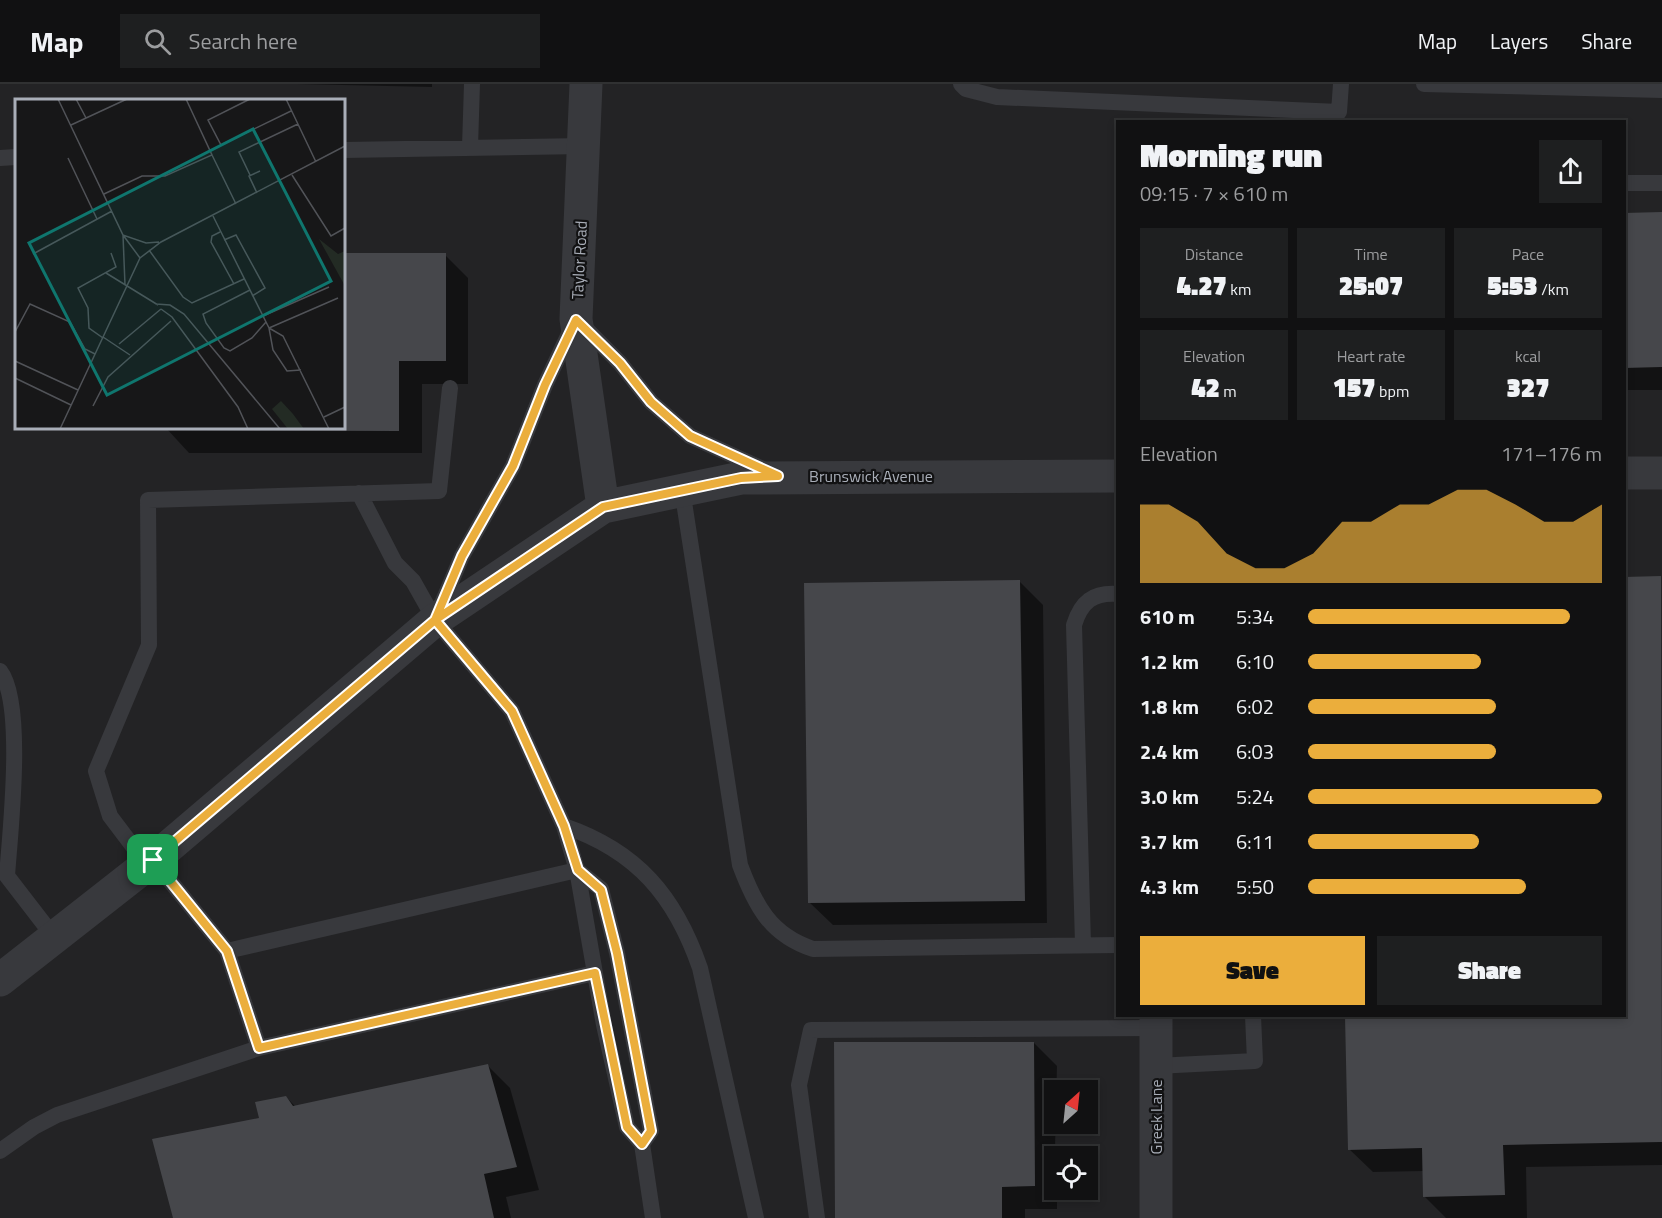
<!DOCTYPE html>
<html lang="en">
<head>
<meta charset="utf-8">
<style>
  body { margin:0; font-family:"Titillium Web",sans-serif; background:#1e1f20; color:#f1f3f6; height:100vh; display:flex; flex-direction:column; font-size:22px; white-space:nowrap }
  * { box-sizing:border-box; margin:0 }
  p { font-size:20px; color:#9c9d9f }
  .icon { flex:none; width:33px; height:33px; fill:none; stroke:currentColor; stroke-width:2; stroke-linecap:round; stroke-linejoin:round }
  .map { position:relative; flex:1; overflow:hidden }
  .sheet { position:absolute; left:1116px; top:36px; width:510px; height:897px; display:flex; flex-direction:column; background:#111112; border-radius:0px; box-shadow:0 3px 9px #0003,0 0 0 2px #303132 }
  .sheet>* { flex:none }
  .needle { width:39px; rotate:27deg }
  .fabs { position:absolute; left:1044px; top:996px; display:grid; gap:12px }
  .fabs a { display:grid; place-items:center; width:54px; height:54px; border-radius:0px; background:#111112; box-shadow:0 3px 9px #0003,0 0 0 2px #303132; font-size:30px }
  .pin { position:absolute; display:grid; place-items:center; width:51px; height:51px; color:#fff; margin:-26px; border-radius:12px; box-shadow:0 3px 9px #0006 }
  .round { display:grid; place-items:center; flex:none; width:63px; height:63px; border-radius:0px; background:#1e1f20 }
  .summary { display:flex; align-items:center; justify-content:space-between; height:102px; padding:0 24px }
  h1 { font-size:33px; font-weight:800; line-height:45px }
  .figures { display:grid; grid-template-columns:repeat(3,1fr); gap:9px; height:102px; padding:6px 24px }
  .figures div { display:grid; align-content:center; border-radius:0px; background:#1e1f20; text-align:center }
  .figures b { font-size:26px; font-weight:800 }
  .figures small { font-size:16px; font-weight:400 }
  .figures p { font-size:16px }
  .chart { height:168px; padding:12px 24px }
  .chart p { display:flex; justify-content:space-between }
  .chart svg { width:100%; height:108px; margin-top:6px; fill:#ebae3c; opacity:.7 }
  .primary-button { display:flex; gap:12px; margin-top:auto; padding:12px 24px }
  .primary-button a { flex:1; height:69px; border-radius:0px; background:#ebae3c; color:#111; font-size:24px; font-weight:800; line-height:69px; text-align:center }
  .primary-button a+a { background:#1e1f20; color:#f1f3f6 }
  ul { padding:0 24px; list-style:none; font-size:20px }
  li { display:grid; grid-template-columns:96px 72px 1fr; align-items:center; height:45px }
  li i { height:15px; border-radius:8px; background:#ebae3c }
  header { display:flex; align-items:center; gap:36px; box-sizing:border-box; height:84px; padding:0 30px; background:#111112; border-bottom:2px solid #303132 }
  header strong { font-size:28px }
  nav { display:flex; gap:33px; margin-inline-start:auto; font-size:21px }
  .search { width:420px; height:54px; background:#1e1f20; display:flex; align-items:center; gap:15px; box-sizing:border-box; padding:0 21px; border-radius:0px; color:#9c9d9f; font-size:22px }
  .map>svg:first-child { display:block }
  .built { fill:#232325; fill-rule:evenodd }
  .shadow { fill:#0007 }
  .building { fill:#46474b }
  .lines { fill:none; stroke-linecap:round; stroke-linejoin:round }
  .service { stroke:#38393d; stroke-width:16 }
  .minor { stroke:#38393d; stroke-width:33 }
  .route-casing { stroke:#fff; stroke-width:12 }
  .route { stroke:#ebae3c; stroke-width:8 }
  .labels { text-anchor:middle; stroke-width:4.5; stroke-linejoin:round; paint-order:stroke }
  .street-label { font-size:16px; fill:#a9aeb8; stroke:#121213 }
  .inset-road { fill:none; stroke:#515358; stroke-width:1.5 }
  .view { fill:#0f766e; fill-opacity:0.15; stroke:#0f766e; stroke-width:3 }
  .inset-edge { fill:none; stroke:#a9aeb8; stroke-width:3 }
</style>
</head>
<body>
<header>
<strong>Map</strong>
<div class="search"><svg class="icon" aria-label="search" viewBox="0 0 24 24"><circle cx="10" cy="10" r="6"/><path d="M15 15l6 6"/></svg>Search here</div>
<nav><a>Map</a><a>Layers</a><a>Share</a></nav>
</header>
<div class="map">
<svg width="1662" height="1134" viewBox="0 0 1662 1134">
  <rect width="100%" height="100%" fill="#171718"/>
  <path class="built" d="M0 0H1662V1134H0ZM16 16H344V344H16ZM1118 38H1624V932H1118ZM1054 1006H1088V1040H1054ZM1054 1072H1088V1106H1054Z"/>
  <path class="shadow" d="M297 0H432V3Z
    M1624 130H1662V306H1624Z
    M344 171H445L468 194V300H422V369H189L166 344H344Z
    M1660 493 1662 1081 1526 1083 1527 1134H1446L1424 1112V1087L1373 1088 1349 1065 1346 932H1624Z
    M1020 498 1043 521 1047 839 833 841 809 818Z
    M1034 959 1057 982 1054 1106H1057V1125H1025V1134H836Z
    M487 981 510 1004 539 1106 506 1113 511 1134H175L261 1035 286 1013 296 1023Z"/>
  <path class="building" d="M1662 128V283L1624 284V129Z
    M344 169H446V277H399V347L164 346V344H344Z
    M1661 492 1662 1058 1503 1061 1505 1111 1423 1113 1422 1064 1348 1066 1345 932H1624V493Z
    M1020 496 1025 817 808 819 804 499Z
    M834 958H1034L1035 1102 1002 1103V1134H835Z
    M488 980 517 1083 484 1090 494 1134H173L152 1055 259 1034 255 1018 286 1012 293 1022Z"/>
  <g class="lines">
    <path class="service" d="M961 0 966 5 997 13 1339 28 1341 0
      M1424 0 1662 6
      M470 63 472 0
      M344 66 585 62
      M0 74 16 73
      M1624 99H1662
      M682 405 740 781C755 821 770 851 813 865L1118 861
      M359 409 395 479 413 497 435 536 512 627 564 742 577 786 604 941 627 1043 642 1060 653 1134
      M438 529 462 472 513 382 545 301 576 235 620 279 651 318 690 352 765 386
      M0 587C25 619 10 749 7 792L54 853
      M564 742C637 767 675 812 700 884L756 1134
      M153 776 227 867 259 964
      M147 781 110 732 96 687 149 561 148 416 439 407 450 304
      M577 786 601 805 617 869 651 1047 642 1060
      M1083 860 1074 541C1081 518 1093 508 1118 510
      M227 867 577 786
      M1156 982 1255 977 1253 932
      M0 1067 34 1043 57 1031 259 964 595 889
      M817 1134 799 1001 811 946 1156 944"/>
    <path class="minor" d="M586 0 576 235 603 423
      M1624 389H1662
      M0 896 153 776 435 536 603 423 741 394 1118 392
      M1156 1134V932"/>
  </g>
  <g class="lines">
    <g class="route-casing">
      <path id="route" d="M153 776 227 867 259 964 595 889 627 1043 642 1060 651 1047 617 869 601 806 578 786 564 742 512 627 435 536 603 423 741 394 778 392 690 352 651 318 620 279 576 236 545 301 513 382 462 472 435 536 153 776"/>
    </g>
    <use href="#route" class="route"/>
  </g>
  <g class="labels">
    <g class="street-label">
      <text transform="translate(579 176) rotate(-87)" y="6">Taylor Road</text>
      <text x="871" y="398">Brunswick Avenue</text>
      <text transform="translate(1156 1033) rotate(-90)" y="6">Greek Lane</text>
    </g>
  </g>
  <g transform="translate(15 15)">
    <rect width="330" height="330" fill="#171718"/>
    <path d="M304 140 323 155 330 152V187ZM266 302 278 315 289 330H273L257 310Z" fill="#232b24"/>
    <path class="inset-road" d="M43 0 108 136 125 159M61 0 71 19M235 0 193 21 206 46 276 12M271 0 301 63M56 26 112 0M197 56 221 105M53 59 82 120M235 76 224 53 283 25M277 76 316 137 330 129M242 94 234 77 245 72M89 95 127 77H150L197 56 171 0M198 117 254 229 258 251 272 272 286 271M205 133 197 137 196 143 219 185M209 141 221 136 250 189 237 197M134 151 168 198 177 204 229 180M18 155 97 112M91 174 143 206M110 186 108 136 131 144 144 143M235 191 188 215 191 224 209 249 215 252 237 239 251 223M141 205 155 206 169 215 265 330M146 210 157 218 223 308 233 330M248 217 314 188M254 229 268 237 314 330M254 229 323 199M0 233 15 205 55 223 70 250 80 255M88 238 115 256M88 239 74 229 73 209 63 189 101 168 96 154M104 245 146 210M0 262 63 291M0 279 56 306M78 307 93 278 156 222M309 318 330 308M45 330 125 159 146 143 330 47"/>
    <path class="view" d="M238 30 316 182 92 296 14 144Z"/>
    <rect width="330" height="330" class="inset-edge"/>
  </g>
</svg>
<div class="fabs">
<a><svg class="needle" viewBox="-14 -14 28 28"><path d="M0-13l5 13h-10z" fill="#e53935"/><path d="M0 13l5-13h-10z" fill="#9c9d9f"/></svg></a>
<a><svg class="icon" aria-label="locate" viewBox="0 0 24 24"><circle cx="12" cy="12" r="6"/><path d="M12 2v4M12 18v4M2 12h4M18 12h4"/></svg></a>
</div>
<div class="pin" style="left:153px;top:776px;background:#1e9e55"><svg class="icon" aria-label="arrive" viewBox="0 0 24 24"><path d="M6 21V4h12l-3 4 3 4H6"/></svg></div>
<section class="sheet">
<div class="summary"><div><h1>Morning run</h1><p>09:15 · 7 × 610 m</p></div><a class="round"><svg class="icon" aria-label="share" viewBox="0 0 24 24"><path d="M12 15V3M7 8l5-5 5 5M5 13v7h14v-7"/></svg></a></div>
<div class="figures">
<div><p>Distance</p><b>4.27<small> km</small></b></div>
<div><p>Time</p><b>25:07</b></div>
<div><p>Pace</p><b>5:53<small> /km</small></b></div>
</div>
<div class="figures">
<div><p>Elevation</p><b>42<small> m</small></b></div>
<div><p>Heart rate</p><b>157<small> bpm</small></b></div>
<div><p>kcal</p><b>327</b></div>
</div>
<div class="chart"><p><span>Elevation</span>171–176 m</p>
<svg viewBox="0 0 160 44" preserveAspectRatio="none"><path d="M0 44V12L10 12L20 19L30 32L40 38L50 38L60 32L70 19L80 19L90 12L100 12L110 6L120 6L130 12L140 19L150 19L160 12V44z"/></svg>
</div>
<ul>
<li><b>610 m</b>5:34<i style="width:89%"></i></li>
<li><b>1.2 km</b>6:10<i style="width:59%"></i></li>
<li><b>1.8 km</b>6:02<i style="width:64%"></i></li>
<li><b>2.4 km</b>6:03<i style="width:64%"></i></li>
<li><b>3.0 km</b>5:24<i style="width:100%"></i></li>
<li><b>3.7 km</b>6:11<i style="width:58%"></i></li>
<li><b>4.3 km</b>5:50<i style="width:74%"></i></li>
</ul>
<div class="primary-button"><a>Save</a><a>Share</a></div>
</section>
</div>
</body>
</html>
